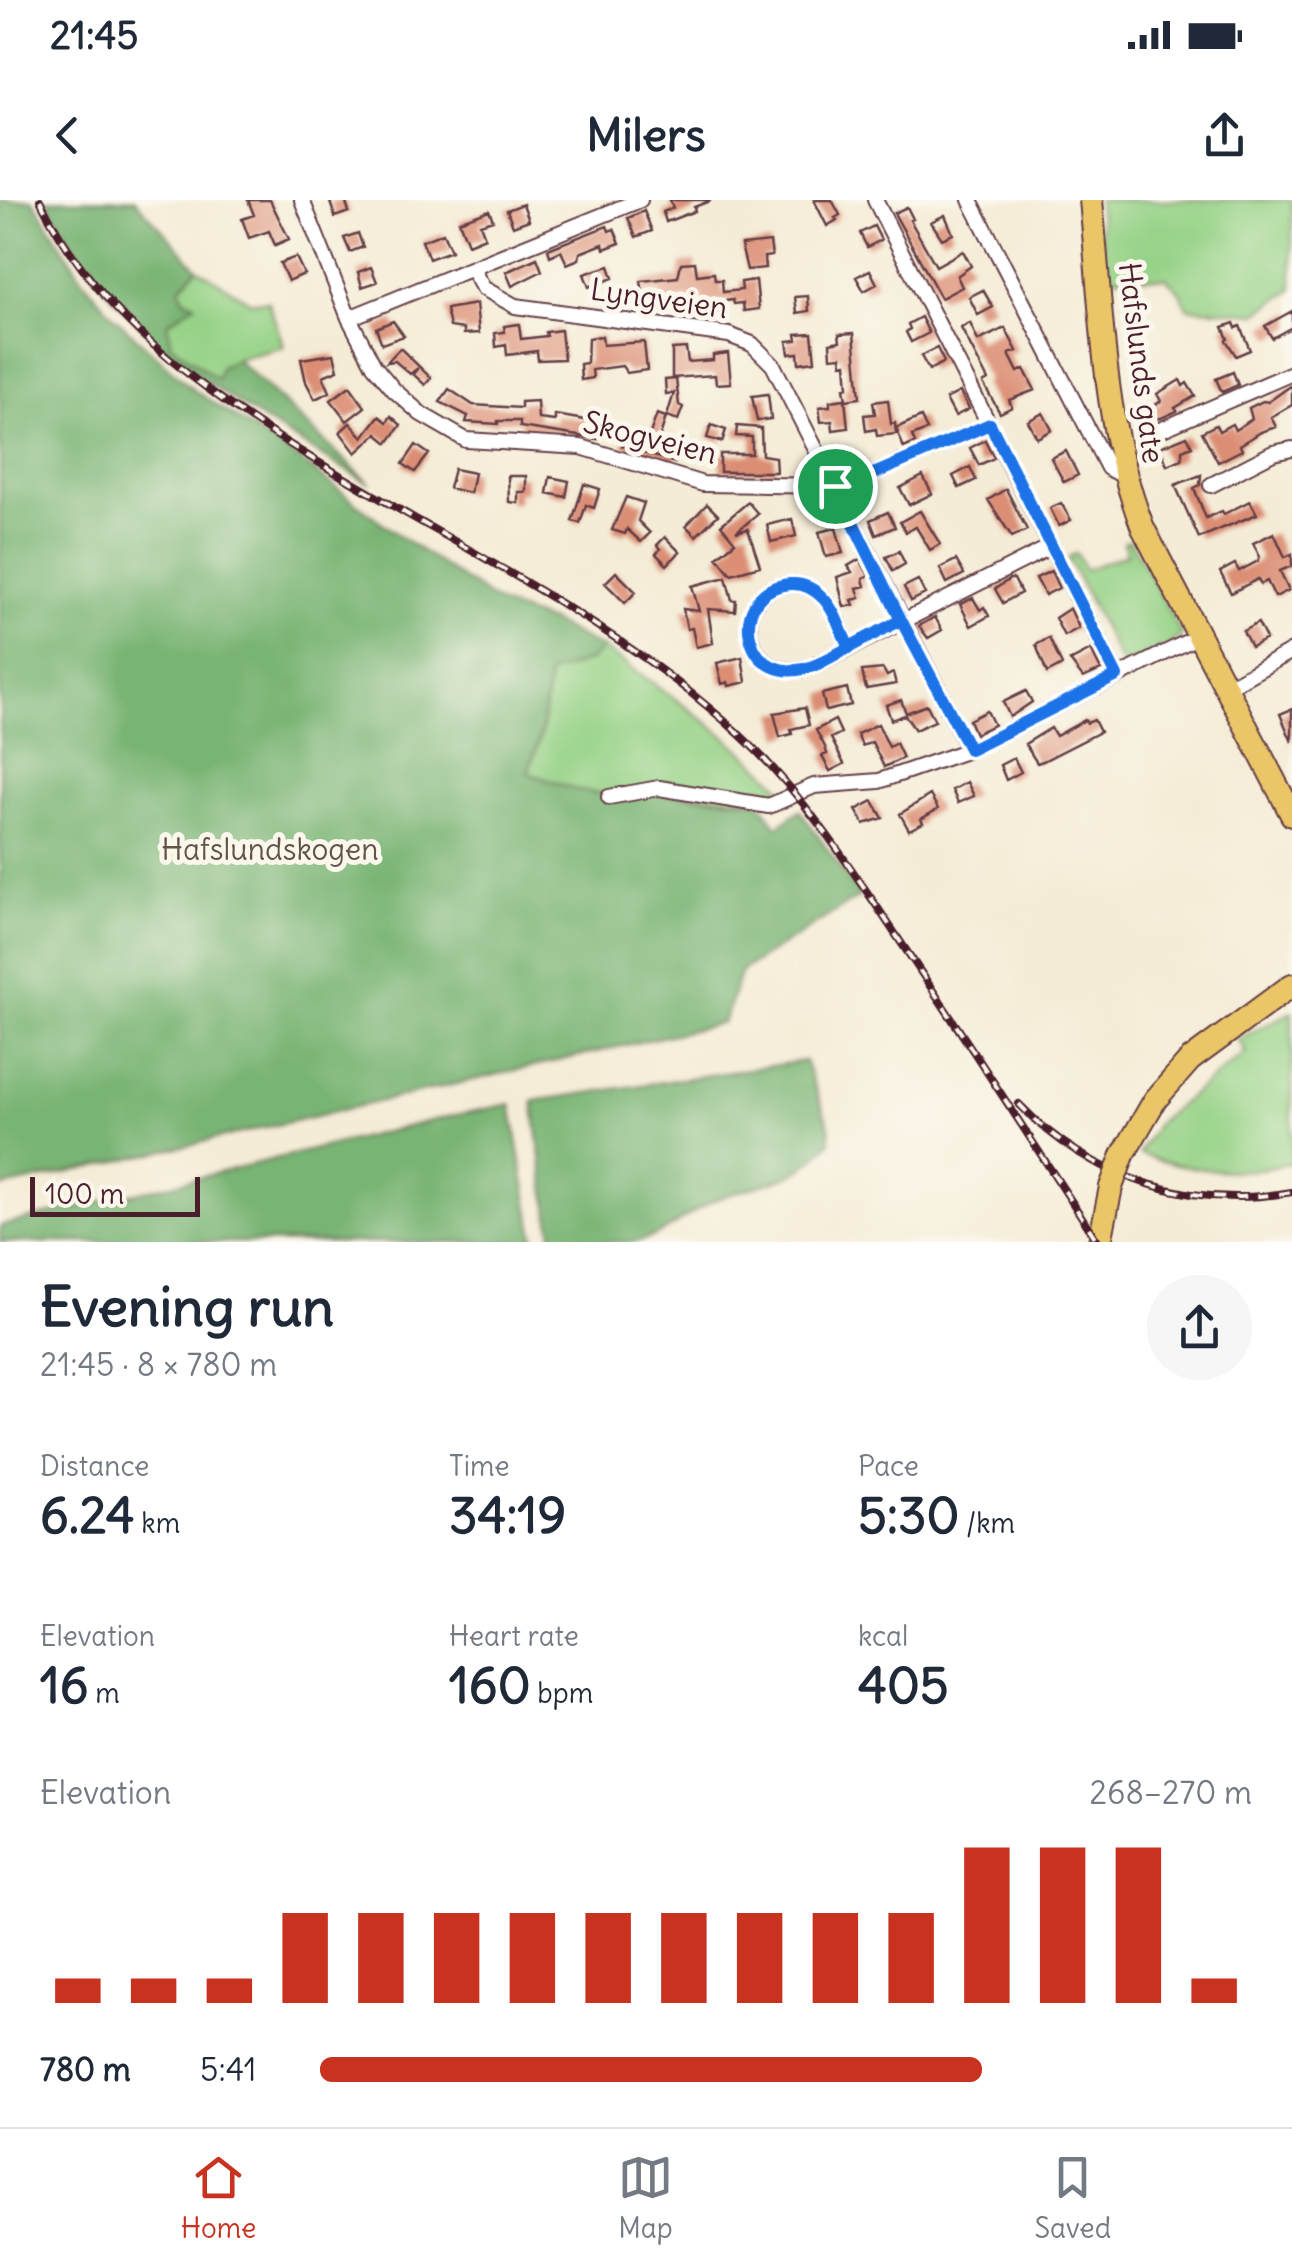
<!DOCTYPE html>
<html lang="en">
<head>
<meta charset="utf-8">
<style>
  body { margin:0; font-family:Delius,sans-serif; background:#f6f6f7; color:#1f2937; height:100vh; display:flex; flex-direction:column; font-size:38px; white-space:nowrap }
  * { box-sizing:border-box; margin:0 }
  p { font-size:32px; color:#747a83 }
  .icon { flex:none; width:55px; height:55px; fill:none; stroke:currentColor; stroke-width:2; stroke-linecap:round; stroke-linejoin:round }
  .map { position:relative; height:1042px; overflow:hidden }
  .sheet { display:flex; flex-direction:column; background:#fff; flex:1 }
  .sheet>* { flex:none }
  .scale { position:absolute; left:30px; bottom:25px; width:170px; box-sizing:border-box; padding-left:10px; border:5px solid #4a1f2b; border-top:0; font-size:28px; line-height:35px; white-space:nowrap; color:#4a1f2b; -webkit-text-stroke:8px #fbf7ec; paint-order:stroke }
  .pin { position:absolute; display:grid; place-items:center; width:85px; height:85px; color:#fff; margin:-42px; border:5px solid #fff; border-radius:50%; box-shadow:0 2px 10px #0007 }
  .round { display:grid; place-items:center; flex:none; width:105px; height:105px; border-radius:52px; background:#f6f6f7 }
  .summary { display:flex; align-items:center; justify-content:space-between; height:170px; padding:0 40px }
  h1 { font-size:55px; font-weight:700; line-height:75px }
  .metrics { display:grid; grid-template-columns:repeat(3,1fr); gap:15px; height:170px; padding:10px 40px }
  .metrics div { display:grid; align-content:center }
  .metrics b { font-size:50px; font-weight:700 }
  .metrics small { font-size:28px; font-weight:400 }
  .metrics p { font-size:28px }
  .chart { height:280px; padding:20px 40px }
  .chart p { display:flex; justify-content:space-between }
  .chart svg { width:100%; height:180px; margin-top:10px; stroke:#c8321e; stroke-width:6 }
  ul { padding:0 40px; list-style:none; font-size:32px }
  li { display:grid; grid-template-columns:160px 120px 1fr; align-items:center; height:75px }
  li i { height:25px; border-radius:12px; background:#c8321e }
  .status { display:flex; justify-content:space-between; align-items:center; height:70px; padding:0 50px; background:#fff; direction:ltr }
  .status svg { height:28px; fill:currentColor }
  header { display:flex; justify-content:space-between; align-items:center; height:130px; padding:0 40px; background:#fff; font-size:45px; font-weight:700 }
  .tab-bar { display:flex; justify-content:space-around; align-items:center; height:140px; border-top:2px solid #e0e1e3; background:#fff; font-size:28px; color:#747a83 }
  .tab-bar a { display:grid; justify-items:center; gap:5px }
  .tab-bar .selected { color:#c8321e }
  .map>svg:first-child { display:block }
  .green { fill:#95d286; stroke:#707858; stroke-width:2.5 }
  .forest { fill:#78b473; stroke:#616a4f; stroke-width:2.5 }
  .building { fill:#dc8e75 }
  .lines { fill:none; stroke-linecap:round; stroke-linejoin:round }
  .minor-casing { stroke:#643e45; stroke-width:18 }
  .primary-casing { stroke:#643e45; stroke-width:26 }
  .trunk-casing { stroke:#643e45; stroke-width:26 }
  .minor { stroke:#fff; stroke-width:14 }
  .primary { stroke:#eac669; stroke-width:22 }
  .trunk { stroke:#eac669; stroke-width:22 }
  .rail-casing { stroke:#4a1f2b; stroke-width:8 }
  .rail { stroke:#fbf7ec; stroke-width:4; stroke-dasharray:11; stroke-linecap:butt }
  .primary-bridge-casing { stroke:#643e45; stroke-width:26; stroke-linecap:butt }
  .primary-bridge { stroke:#eac669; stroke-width:22 }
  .route-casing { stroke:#fff; stroke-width:20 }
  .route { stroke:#1a73e8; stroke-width:12 }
  .labels { text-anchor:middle; stroke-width:10; stroke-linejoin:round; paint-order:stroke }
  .street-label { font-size:30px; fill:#4a1f2b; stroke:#fbf7ec }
  .park-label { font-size:30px; fill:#605546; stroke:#fbf7ec }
</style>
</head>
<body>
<div class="status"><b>21:45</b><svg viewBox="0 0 49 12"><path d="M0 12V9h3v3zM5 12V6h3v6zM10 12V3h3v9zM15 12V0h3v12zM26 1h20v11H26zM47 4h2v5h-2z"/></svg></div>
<header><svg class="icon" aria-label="back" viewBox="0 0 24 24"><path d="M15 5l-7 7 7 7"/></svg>Milers<svg class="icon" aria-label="share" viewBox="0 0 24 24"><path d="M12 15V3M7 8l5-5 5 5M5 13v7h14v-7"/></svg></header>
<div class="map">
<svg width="1292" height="1042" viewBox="0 0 1292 1042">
  <rect width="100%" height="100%" fill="#fbf7ec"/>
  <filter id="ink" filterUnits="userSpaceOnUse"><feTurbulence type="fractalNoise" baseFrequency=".01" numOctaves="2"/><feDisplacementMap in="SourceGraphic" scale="20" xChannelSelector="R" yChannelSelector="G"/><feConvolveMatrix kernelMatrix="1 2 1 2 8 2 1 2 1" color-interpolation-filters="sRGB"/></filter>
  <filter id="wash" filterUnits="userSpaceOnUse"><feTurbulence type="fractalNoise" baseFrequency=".0048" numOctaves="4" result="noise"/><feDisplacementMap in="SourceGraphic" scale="40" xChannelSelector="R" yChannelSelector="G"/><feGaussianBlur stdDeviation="2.25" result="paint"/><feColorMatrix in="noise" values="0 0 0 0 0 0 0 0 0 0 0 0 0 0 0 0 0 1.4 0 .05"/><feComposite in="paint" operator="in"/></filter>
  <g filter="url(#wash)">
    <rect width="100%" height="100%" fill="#f4ecd6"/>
    <path class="green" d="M1098 0H1292V90L1257 113 1188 108 1179 91 1166 78 1105 77Z
      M197 68 250 102 268 101 284 147 236 159 218 180 171 145 167 123 194 104 185 100 179 89Z
      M1130 340 1182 435 1171 444 1126 465 1121 463 1068 358 1076 353 1085 370 1127 354 1124 342Z
      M602 448C666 492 735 538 788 595L775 600 628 591 602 594 576 590 528 573 541 534 549 474 591 460Z
      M1292 812V962C1244 978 1186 970 1139 954L1158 922 1246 852 1238 839Z"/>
    <path class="forest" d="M0 0H33L83 80 115 118 192 189 300 260 398 335 500 404 553 423 602 448 591 460 549 474 541 534 528 573 576 590 602 594 628 591 760 602 777 627 800 610 860 696 741 771 723 823 0 988Z
      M47 0H135L197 68 179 89 185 100 195 104 167 123 171 145 217 179 221 167 236 159 370 284C236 204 122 145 47 0Z
      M805 861 829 926 830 942C791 990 763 979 715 1000 688 1012 662 1039 632 1042 606 1042 579 1042 553 1042L533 901Z
      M511 904 535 1042H0V1026L451 916Z"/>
    <g id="blocks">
      <path class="building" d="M248 0H270L289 39 275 45 269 31 249 38 242 19 254 15Z
        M337 0H345L349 12 335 17 330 2Z
        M670 0H710V1L694 7 695 11 666 22 663 12 673 8Z
        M814 0H832L840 15 835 18 837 20 827 26Z
        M523 4 529 20 513 26 507 10Z
        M907 7 913 19 910 20 936 66 963 51 971 66 957 76 962 87 941 98 894 13Z
        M489 10 493 20 480 24 485 37 468 44 459 21Z
        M644 11 652 31 636 37 628 18Z
        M945 15 953 34 942 39 931 22Z
        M607 26 609 31 614 29 620 43 604 49 603 44 580 53 579 59 567 64 561 51 550 56 548 49Z
        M874 26 881 40 867 47 860 33Z
        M358 33 363 47 350 52 344 38Z
        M443 33 451 51 429 59 422 41Z
        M770 42 772 56 764 57 765 68 747 70 741 45Z
        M296 57 304 74 288 81 280 63Z
        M537 58 542 71 512 86 506 72Z
        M695 62 697 75 714 73 715 80H722L723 92 742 90 741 82 756 80 759 109 744 111 743 103 734 104 733 100 703 104 702 97 676 100 677 106 663 108 661 96 658 93 643 94 641 81 678 77 681 63Z
        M609 66 613 78 589 87 584 74Z
        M371 67 377 82 362 87 358 72Z
        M870 70 877 84 864 91 856 77Z
        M983 90 993 107 978 115 969 97Z
        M808 96 809 111 797 113 795 97Z
        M476 104 479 133 464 134V129L450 127 446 109Z
        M1292 111V127L1272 138 1265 126Z
        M921 117 929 133 911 142 906 132 910 129 908 124Z
        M393 121 404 136 382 144 376 128Z
        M970 123 978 141 1005 128 1017 151 1009 154 1018 172 1024 169 1035 190 1009 200 1012 207 1000 213 983 183 988 180 961 128Z
        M1234 123 1236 128 1240 126 1250 150 1236 156 1226 140 1228 139 1223 127Z
        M519 124 521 139 547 136 546 132 561 130 564 159 538 160 537 151 507 155 506 145 496 147 495 133 505 132 504 126Z
        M812 133 815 161 799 163 798 153 789 154 787 141 797 140 796 134Z
        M854 133 860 198 846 200 844 188 848 187 846 163 842 164 841 156 831 157 830 143 840 141 839 134Z
        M602 136 603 145 644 142 647 170 627 173 622 166 592 170 593 178 581 180 580 164 587 163 588 138Z
        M400 148 431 178 425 185 413 174 418 168 410 174 395 161 387 162Z
        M686 148 688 162 713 160V155L728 153 731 183 716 184 715 175 672 178V149Z
        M937 148 944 162 929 170 921 156Z
        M334 154 338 170 323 176 330 192 315 199 306 182 301 159Z
        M1233 172 1238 185 1222 192 1216 179Z
        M676 179 679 205 683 207 678 220 667 216 674 193 666 194 665 180Z
        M1180 180 1183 186 1187 183 1195 196 1175 208 1177 211 1159 219 1152 207 1161 201 1157 194Z
        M1292 185V205L1271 217 1276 227 1261 232 1240 245 1242 250 1218 262 1202 232 1216 225 1219 231 1232 224 1235 230 1252 219 1249 208 1263 201 1268 202Z
        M350 186 365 207 347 221 331 200Z
        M449 189 473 205 521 208V202L537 201 538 219 555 221V215L603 223 598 239 520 227V221H498V224L466 222 468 216 440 202Z
        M960 192 969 209 955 216 946 199Z
        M768 194 771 219 757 221 752 196Z
        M845 199 848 228 833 230 832 221 821 222 819 207 830 206V201Z
        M888 200 891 224 895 223 896 234 877 236 876 229 866 231 864 215 875 214 873 202Z
        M1043 213 1052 230 1037 238 1028 221Z
        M657 214 666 217 658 242 679 248 675 263 622 246 626 233 648 239Z
        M379 216 387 222 391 216 401 225 388 243 377 234 356 253 340 232 350 223 363 237Z
        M921 217 927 230 912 236 915 243 904 248 896 228Z
        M711 225 726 230 722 242 707 238Z
        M737 226 761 228 762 255 775 257 776 272H720V254H752V237L736 236Z
        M1187 236 1192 246 1182 250V259L1167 265 1160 247Z
        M985 240 994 258 979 265 970 248Z
        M416 245 429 254 415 272 403 264Z
        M1066 251 1078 275 1064 282 1051 258Z
        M970 267 976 280 959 288 953 276Z
        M454 269 474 273 470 293 449 288Z
        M1201 275 1200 285 1194 288 1206 318 1222 311 1224 314 1250 301 1257 314 1199 338 1175 285Z
        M508 276H526V292H518V303L509 302Z
        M923 276 932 294 909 305 900 288Z
        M550 277 569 281 566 297 547 293Z
        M584 284 600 289 594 308 586 305 580 323 572 321Z
        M1006 289 1027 330 1012 337 988 300Z
        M626 297 644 303 638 321 650 333 641 342 627 329 625 334 612 330Z
        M748 302 758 314 736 332 748 329 760 366 731 374 717 357 735 342 721 325Z
        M1061 303 1071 320 1059 326 1050 308Z
        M707 304 718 315 696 336 686 326Z
        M920 311 940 344 930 350 916 327 906 332 900 322Z
        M888 312 895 327 876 335 870 320Z
        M792 319 796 336 771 342 767 325Z
        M836 328 843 353 826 357 819 332Z
        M1274 333 1285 357 1292 354V366L1280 371 1289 390 1275 397 1267 381 1261 384 1258 379 1231 393 1220 372 1235 364 1239 371 1258 361 1260 357 1253 343Z
        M665 337 680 352 667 365 656 354 660 349 657 345Z
        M899 351 905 364 893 371 886 357Z
        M860 359 869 376 863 379 865 386 857 388 860 398 852 400 854 405 844 407 837 377 852 372 848 366Z
        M956 360 964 374 947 383 940 368Z
        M1051 371 1059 388 1045 395 1036 378Z
        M616 372 636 392 625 403 605 383Z
        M726 377 732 400H736L735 411 708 409 713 443 696 447 692 428 687 429 683 409 699 411 692 386Z
        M1010 379H1014L1021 393 1003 403 995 389Z
        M918 380 925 394 911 401 904 387Z
        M973 398 980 410 984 407 989 416 971 426 960 404Z
        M1070 408 1079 428 1064 436 1055 418Z
        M935 417 942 430 928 438 919 426Z
        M1258 423 1266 439 1251 447 1243 431Z
        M1049 438 1062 465 1047 473 1036 445Z
        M1091 450 1101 470 1083 478 1070 461Z
        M742 457 746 482 729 486 728 482 722 484 717 463Z
        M883 469 887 476 893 473 896 484 866 489 862 471Z
        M847 488 851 505 826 511 822 494Z
        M1026 491 1032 502 1010 517 1003 502Z
        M901 500 906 513 927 505 935 521 915 530 905 515 891 520 886 505Z
        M805 508 809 525 791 529 792 534 780 537 774 513Z
        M1292 509V542L1280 514Z
        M987 511 994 525 975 534 969 520Z
        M835 520 841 533 831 538 844 564 830 571 822 556 827 554 825 547 816 530Z
        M1085 520 1087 523 1094 520 1100 532 1043 561 1037 563 1025 544 1051 528 1056 536Z
        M878 524 889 547 896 543 903 558 884 567 872 542 862 546 857 534Z
        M1014 558 1021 572 1006 580 1000 565Z
        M967 582 974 596 958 603 952 590Z
        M930 595 938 609 921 619 923 623 909 630 900 614Z
        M873 601 883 618 864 624 856 610Z"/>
    </g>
  </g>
  <g filter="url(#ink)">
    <use href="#blocks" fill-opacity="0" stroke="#643e45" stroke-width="2.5"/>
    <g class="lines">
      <g class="minor-casing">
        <path id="minor" d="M302 0 349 118 374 166 394 190 421 214 466 240 581 247 703 284 835 286 876 273 990 224
          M875 0 1117 476
          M970 0 1108 268 1124 276
          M472 69 483 88 515 106 729 135 752 144 773 165 969 550
          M349 118 640 0
          M1151 234 1292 173
          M1211 285 1273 253 1292 249
          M849 447C841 432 836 412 824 399 815 389 804 383 790 384 724 390 742 496 818 464L1052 346
          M1226 488 1292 451
          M609 597 659 588 769 606 814 586 879 581 969 550 1199 436"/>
      </g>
      <g class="primary-casing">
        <path id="primary" d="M1123 955 1155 900 1190 860 1292 785
          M1100 1042 1111 987"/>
      </g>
      <g class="trunk-casing">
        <path id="trunk" d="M1091 0C1102 110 1102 224 1143 328L1292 615"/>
      </g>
      <use href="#minor" class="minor"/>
      <use href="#primary" class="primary"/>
      <use href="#trunk" class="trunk"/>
      <g class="rail-casing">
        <path id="rail" d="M40 0C97 116 198 187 305 254 450 344 612 417 739 534 806 596 855 674 906 750 971 847 1034 944 1098 1042
          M1019 904C1091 979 1190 1010 1292 992"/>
      </g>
      <use href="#rail" class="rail"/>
      <g class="primary-bridge-casing">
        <path id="primary-bridge" d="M1111 987 1123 955"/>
      </g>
      <use href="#primary-bridge" class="primary-bridge"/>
    </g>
  </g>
  <g class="lines" filter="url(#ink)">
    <g class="route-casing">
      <path id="route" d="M835 286 901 420 818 464C742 497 723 390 790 384 804 383 815 389 824 399 836 412 841 432 849 447L901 420 970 550 1117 476 990 224 876 273 835 286"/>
    </g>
    <use href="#route" class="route"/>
  </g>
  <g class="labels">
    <g class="street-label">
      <text transform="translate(659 99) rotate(8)" y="10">Lyngveien</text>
      <text transform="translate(1141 163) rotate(83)" y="10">Hafslunds gate</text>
      <text transform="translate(650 238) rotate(14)" y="10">Skogveien</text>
    </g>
    <g class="park-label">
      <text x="270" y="660">Hafslundskogen</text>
    </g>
  </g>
</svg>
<div class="scale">100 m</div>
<div class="pin" style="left:835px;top:286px;background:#1e9e55"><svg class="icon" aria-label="arrive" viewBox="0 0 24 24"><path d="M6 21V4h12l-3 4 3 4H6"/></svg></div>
</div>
<section class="sheet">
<div class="summary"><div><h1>Evening run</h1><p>21:45 · 8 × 780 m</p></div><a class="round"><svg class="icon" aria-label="share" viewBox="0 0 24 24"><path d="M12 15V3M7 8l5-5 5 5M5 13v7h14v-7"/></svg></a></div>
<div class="metrics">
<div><p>Distance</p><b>6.24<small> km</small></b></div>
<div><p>Time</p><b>34:19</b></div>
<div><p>Pace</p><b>5:30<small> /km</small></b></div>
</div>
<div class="metrics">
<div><p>Elevation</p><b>16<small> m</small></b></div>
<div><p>Heart rate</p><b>160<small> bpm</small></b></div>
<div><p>kcal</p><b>405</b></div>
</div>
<div class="chart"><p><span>Elevation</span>268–270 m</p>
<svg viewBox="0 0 160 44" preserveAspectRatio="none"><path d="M5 44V38M15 44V38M25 44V38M35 44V22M45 44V22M55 44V22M65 44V22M75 44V22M85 44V22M95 44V22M105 44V22M115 44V22M125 44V6M135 44V6M145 44V6M155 44V38"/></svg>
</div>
<ul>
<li><b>780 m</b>5:41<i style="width:71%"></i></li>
</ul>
</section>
<nav class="tab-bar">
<a class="selected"><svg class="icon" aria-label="home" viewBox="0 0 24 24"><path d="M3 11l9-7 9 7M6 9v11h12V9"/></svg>Home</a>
<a><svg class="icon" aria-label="map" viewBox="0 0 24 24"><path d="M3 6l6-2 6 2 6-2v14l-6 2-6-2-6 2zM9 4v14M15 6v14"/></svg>Map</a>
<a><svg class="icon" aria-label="saved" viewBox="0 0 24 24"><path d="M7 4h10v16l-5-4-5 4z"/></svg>Saved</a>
</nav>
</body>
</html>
